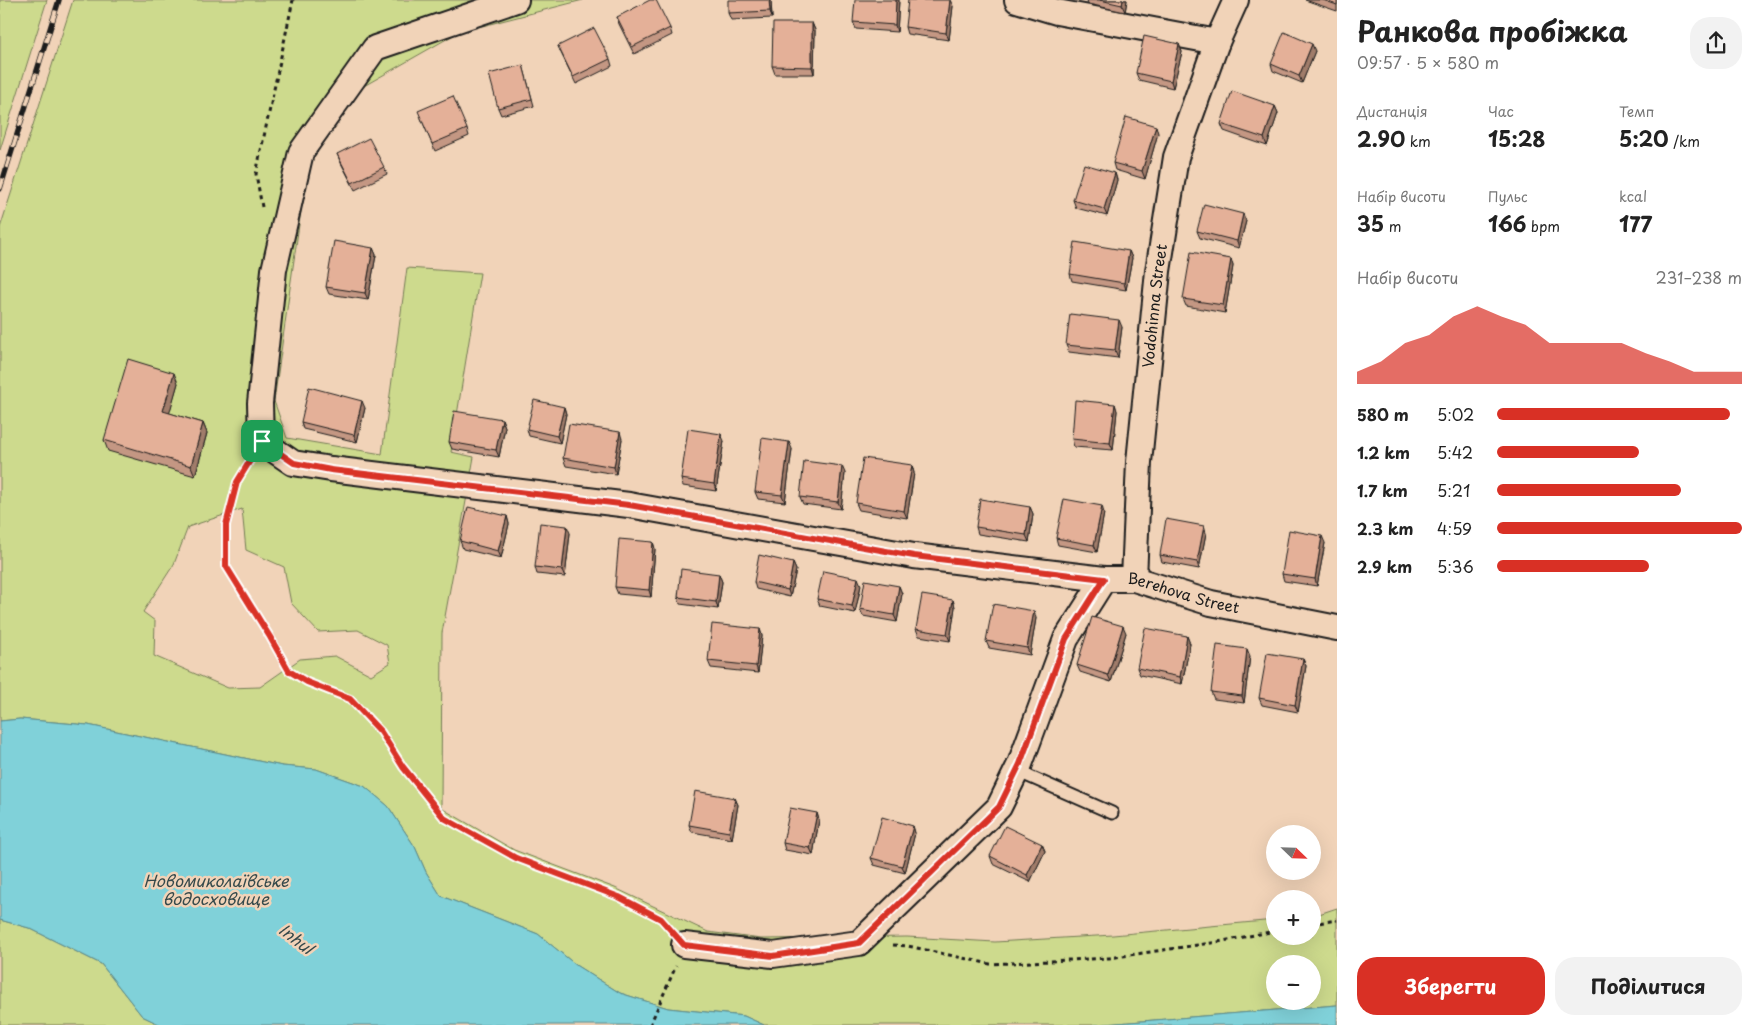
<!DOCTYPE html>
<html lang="uk">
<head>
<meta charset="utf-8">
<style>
  body { margin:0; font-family:"Playpen Sans",sans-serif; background:#f2f2f2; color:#222; height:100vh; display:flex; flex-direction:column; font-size:19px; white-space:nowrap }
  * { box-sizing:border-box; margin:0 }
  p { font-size:16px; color:#767676 }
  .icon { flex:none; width:28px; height:28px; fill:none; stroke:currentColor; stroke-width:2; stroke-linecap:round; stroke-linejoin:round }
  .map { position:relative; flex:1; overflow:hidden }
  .details { display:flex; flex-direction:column; background:#fff; width:425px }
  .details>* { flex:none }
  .needle { width:32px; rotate:113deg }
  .tools { position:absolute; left:1266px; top:825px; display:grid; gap:10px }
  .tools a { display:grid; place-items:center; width:55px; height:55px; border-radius:50%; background:#fff; box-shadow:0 5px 20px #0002; font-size:25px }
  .pin { position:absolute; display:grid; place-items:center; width:42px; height:42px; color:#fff; margin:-21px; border-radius:10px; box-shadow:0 2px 8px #0006 }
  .round { display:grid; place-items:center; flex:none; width:52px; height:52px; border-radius:20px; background:#f2f2f2 }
  .overview { display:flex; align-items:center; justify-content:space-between; height:85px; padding:0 20px }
  h1 { font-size:28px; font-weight:700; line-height:38px }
  .figures { display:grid; grid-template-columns:repeat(3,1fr); gap:8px; height:85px; padding:5px 20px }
  .figures div { display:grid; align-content:center }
  .figures b { font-size:21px; font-weight:700 }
  .figures small { font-size:14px; font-weight:400 }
  .figures p { font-size:14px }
  .chart { height:140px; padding:10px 20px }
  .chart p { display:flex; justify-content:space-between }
  .chart svg { width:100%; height:90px; margin-top:5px; fill:#d93025; opacity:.7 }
  .action { display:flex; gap:10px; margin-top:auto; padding:10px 20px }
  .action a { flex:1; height:58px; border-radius:20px; background:#d93025; color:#fff; font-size:20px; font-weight:700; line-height:58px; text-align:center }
  .action a+a { background:#f2f2f2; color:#222 }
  ul { padding:0 20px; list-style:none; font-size:16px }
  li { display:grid; grid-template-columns:80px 60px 1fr; align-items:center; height:38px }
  li i { height:12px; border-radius:6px; background:#d93025 }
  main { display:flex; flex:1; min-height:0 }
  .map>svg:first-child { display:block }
  .green { fill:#cdda8d; stroke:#747b54; fill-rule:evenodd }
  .water { fill:#80d1d9; stroke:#58898d }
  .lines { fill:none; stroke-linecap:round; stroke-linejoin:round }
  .service-casing { stroke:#1c1c1c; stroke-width:15 }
  .minor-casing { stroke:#1c1c1c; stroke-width:28 }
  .path { stroke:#1c1c1c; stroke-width:3; stroke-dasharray:4 4; stroke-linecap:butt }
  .service { stroke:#f1d3b8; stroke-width:11 }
  .minor { stroke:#f1d3b8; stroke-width:24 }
  .rail-casing { stroke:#1c1c1c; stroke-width:5.5 }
  .rail { stroke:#f1d3b8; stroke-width:4; stroke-dasharray:11; stroke-linecap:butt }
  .wall { fill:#c49783; stroke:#1c1c1c }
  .shaded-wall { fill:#a07b6a; stroke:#1c1c1c }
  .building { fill:#e4b098; stroke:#1c1c1c }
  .route-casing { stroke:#fff; stroke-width:10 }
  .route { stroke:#d93025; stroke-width:6 }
  .labels { text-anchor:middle; stroke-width:5; stroke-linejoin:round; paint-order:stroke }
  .street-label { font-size:15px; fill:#1c1c1c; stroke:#f1d3b8 }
  .water-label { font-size:16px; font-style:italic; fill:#35494b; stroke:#f1d3b8 }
</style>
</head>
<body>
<main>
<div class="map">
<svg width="1337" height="1025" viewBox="0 0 1337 1025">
  <rect width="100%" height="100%" fill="#f1d3b8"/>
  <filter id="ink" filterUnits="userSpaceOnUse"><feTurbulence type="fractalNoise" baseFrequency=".02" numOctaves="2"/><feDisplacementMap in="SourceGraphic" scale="10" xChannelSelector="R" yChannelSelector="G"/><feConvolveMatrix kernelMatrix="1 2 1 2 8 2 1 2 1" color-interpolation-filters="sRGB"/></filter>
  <g filter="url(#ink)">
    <path class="green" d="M0 0H47L0 150Z
      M73 0H583L459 32 348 95 309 154 274 401 287 438 382 454 407 268 480 273 451 452 474 457 442 633 441 808 514 850 615 888 708 932 761 939 907 937 995 942 1113 935 1275 920V936H1312L1313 916 1337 908V1005L1093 1025H764L744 1016 668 1008 620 993 577 966 538 934 441 896 426 872 415 847 388 806 364 786 316 769 282 766 88 725 20 719 0 721V228ZM242 509 246 550 284 567 291 603 318 632 358 630 387 645 390 663 371 675 335 656 300 659 260 687 228 688 154 656 155 621 143 612 174 564 188 527ZM1275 964H1312V1001H1275Z
      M0 920 29 928 101 964 142 1016 161 1025H0Z"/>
    <path class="water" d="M20 719 88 725 282 766 316 769 364 786 388 806 415 847 426 872 441 896 538 934 577 966 620 993 668 1008 744 1016 764 1025H161L142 1016 101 964 29 928 0 920V721Z
      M1337 1005V1025H1093Z"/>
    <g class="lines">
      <g class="service-casing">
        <path id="service" d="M1020 764 1028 776 1112 813"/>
      </g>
      <g class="minor-casing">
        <g id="minor">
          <path id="s1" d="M516 0 375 48 301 152 274 270 260 403 261 441 293 463 331 469 629 505 914 556 1104 579H1134L1211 603 1337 628"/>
          <path d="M1017 0 1057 12 1217 42"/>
          <path id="s2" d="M1134 579 1139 462 1158 271 1176 157 1217 42 1236 0"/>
          <path d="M684 945 773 955 859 943 999 807 1020 764 1066 639 1104 579"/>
        </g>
      </g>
      <path class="path" d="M262 207 256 174 293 0
        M249 461 237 482 226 525 225 566 271 637 289 671 307 683 350 699 381 732 403 767 444 818 516 858 619 897 661 919 669 927
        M1312 924 1337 920
        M893 945 908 946 990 964 1109 958 1218 942 1275 931
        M650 1025 676 966"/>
      <use href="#service" class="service"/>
      <use href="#minor" class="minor"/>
      <g class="rail-casing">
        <path id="rail" d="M0 189 59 0"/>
      </g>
      <use href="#rail" class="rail"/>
    </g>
    <path class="wall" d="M771 0 772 18 731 20 728 13Z
      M899 0 897 32 856 29 853 22Z
      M1087 0H1127L1125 12 1088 4Z
      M1305 0H1337V11Z
      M953 6 949 40 907 34 905 27Z
      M617 17 670 28 672 35 634 54 619 24Z
      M812 23 815 30 814 74H775L772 66Z
      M1179 44 1182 52 1173 88 1139 80 1136 73Z
      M558 46 610 59 612 66 576 84 561 53Z
      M1315 51 1302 83 1273 71 1271 64Z
      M523 65 534 106 501 115 498 108Z
      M1275 106 1278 113 1267 146 1224 131 1221 124Z
      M421 118 467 129 469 136 435 151Z
      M1158 133 1145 179 1115 170 1113 163Z
      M337 154 384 167 387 174 355 190 340 161Z
      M1115 173 1117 180 1107 216 1076 208 1073 200Z
      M1246 221 1239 248 1200 238 1197 231Z
      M373 248 376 255 368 300 329 294 326 287Z
      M1129 251 1132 258 1126 290 1072 281 1070 274Z
      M1231 259 1233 266 1225 313 1186 306 1183 299Z
      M1122 327 1118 358 1069 352 1066 345Z
      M178 383 169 413 203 423 207 433 195 476 108 451 104 440Z
      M1115 404 1117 411 1113 450 1074 447 1072 439Z
      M564 407 566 414 560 443 529 436 527 429Z
      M365 408 357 442 303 429 301 422Z
      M502 419 505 427 499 457 452 449 449 442Z
      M622 439 616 474 566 466 563 458Z
      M724 441 716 491 683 486 681 479Z
      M792 449 785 502 758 499 755 492Z
      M912 465 914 473 907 518 859 510 856 503Z
      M845 473 841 509 803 504 800 497Z
      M1030 507 1033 514 1029 542 978 534 976 527Z
      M1104 513 1097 552 1058 545 1056 538Z
      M507 516 509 524 501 558 463 549 460 541Z
      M570 533 565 577 537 574 535 567Z
      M1206 533 1199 569 1162 562 1160 555Z
      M653 542 655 549 651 597 618 594 615 587Z
      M1325 543 1317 586 1284 581 1282 574Z
      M793 563 796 570 790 597 756 589 754 582Z
      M719 574 722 582 718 609 680 604 678 597Z
      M861 585 855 613 820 606 817 599Z
      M899 586 902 594 897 622 863 616 860 609Z
      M953 600 955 607 950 641 919 636 916 629Z
      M1036 618 1030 655 989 648 986 641Z
      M760 629 762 636 758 673 711 668 708 661Z
      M1126 633 1111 682 1080 672 1077 665Z
      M1187 636 1190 644 1182 684 1140 675 1137 668Z
      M1250 656 1244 703 1214 699 1211 692Z
      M1303 659 1306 666 1298 712 1262 705 1259 698Z
      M735 798 738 805 732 839 692 832 689 825Z
      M817 813 819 820 813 855 785 850 783 843Z
      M913 826 915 833 905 873 874 865 871 858Z
      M1042 844 1045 851 1030 882 993 864 990 856Z"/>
    <path class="shaded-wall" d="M769 0H771L772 18 770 11Z
      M896 0H899L897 32 895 25Z
      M950 0 953 6 949 40 946 33Z
      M1123 0H1127L1125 12 1122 5Z
      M812 23 815 30 814 74 812 67Z
      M1179 44 1182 52 1173 88 1171 81Z
      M1312 44 1315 51 1302 83 1299 76Z
      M1275 106 1278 113 1267 146 1264 138Z
      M1156 126 1158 133 1145 179 1142 171Z
      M1115 173 1117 180 1107 216 1104 209Z
      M1243 214 1246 221 1239 248 1237 241Z
      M373 248 376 255 368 300 365 293Z
      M1129 251 1132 258 1126 290 1124 283Z
      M1231 259 1233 266 1225 313 1223 305Z
      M1119 320 1122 327 1118 358 1115 350Z
      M174 373 178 383 167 422 163 411Z
      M362 401 365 408 357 442 354 435Z
      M1115 404 1117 411 1113 450 1110 443Z
      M564 407 566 414 560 443 557 436Z
      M502 419 505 427 499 457 496 450Z
      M203 423 207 433 195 476 191 466Z
      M620 432 622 439 616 474 614 467Z
      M721 434 724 441 716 491 714 484Z
      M789 442 792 449 785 502 782 495Z
      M912 465 914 473 907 518 904 511Z
      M842 466 845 473 841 509 838 502Z
      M1102 506 1104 513 1097 552 1094 545Z
      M1030 507 1033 514 1029 542 1026 535Z
      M507 516 509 524 501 558 498 551Z
      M567 526 570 533 565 577 562 570Z
      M1204 526 1206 533 1199 569 1197 562Z
      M1322 536 1325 543 1317 586 1315 579Z
      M653 542 655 549 651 597 649 590Z
      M793 563 796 570 790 597 788 590Z
      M719 574 722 582 718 609 716 602Z
      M858 578 861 585 855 613 852 606Z
      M899 586 902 594 897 622 894 615Z
      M953 600 955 607 950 641 947 634Z
      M1034 611 1036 618 1030 655 1027 648Z
      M1123 626 1126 633 1111 682 1108 675Z
      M760 629 762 636 758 673 756 666Z
      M1187 636 1190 644 1182 684 1180 677Z
      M1247 649 1250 656 1244 703 1242 696Z
      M1303 659 1306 666 1298 712 1295 705Z
      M735 798 738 805 732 839 729 832Z
      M817 813 819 820 813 855 810 848Z
      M913 826 915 833 905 873 902 866Z
      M1042 844 1045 851 1030 882 1027 875Z"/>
    <path class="building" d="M650 0H656L670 28 632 47 617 17Z
      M728 0H769L770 11 728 13Z
      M855 0H896L895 25 853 22Z
      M908 0H950L946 33 905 27Z
      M1100 0H1123L1122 5Z
      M1323 0H1337V5Z
      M773 23H812V67L772 66Z
      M594 28 610 59 573 77 558 46Z
      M1284 32 1312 44 1299 76 1271 64Z
      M1144 36 1179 44 1171 81 1136 73Z
      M523 65 532 99 498 108 489 74Z
      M1232 91 1275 106 1264 138 1221 124Z
      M453 96 467 129 432 144 418 111Z
      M1126 117 1156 126 1142 171 1113 163Z
      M369 138 384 167 352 183 337 154Z
      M1084 164 1115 173 1104 209 1073 200Z
      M1204 204 1243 214 1237 241 1197 231Z
      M334 241 373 248 365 293 326 287Z
      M1075 242 1129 251 1124 283 1070 274Z
      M1191 252 1231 259 1223 305 1183 299Z
      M1070 314 1119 320 1115 350 1066 345Z
      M128 359 174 373 163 411 203 423 191 466 104 440Z
      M309 387 362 401 354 435 301 422Z
      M534 400 564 407 557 436 527 429Z
      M1075 400 1115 404 1110 443 1072 439Z
      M454 411 502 419 496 450 449 442Z
      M569 424 620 432 614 467 563 458Z
      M688 429 721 434 714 484 681 479Z
      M762 438 789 442 782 495 755 492Z
      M863 458 912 465 904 511 856 503Z
      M804 461 842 466 838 502 800 497Z
      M980 499 1030 507 1026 535 976 527Z
      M1064 499 1102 506 1094 545 1056 538Z
      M468 507 507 516 498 551 460 541Z
      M1166 519 1204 526 1197 562 1160 555Z
      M540 523 567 526 562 570 535 567Z
      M1289 530 1322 536 1315 579 1282 574Z
      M619 539 653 542 649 590 615 587Z
      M759 555 793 563 788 590 754 582Z
      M681 569 719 574 716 602 678 597Z
      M823 571 858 578 852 606 817 599Z
      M865 580 899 586 894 615 860 609Z
      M922 595 953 600 947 634 916 629Z
      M993 604 1034 611 1027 648 986 641Z
      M1092 617 1123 626 1108 675 1077 665Z
      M712 624 760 629 756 666 708 661Z
      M1145 628 1187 636 1180 677 1137 668Z
      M1217 645 1247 649 1242 696 1211 692Z
      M1267 653 1303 659 1295 705 1259 698Z
      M695 791 735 798 729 832 689 825Z
      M790 808 817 813 810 848 783 843Z
      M882 817 913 826 902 866 871 858Z
      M1005 826 1042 844 1027 875 990 856Z"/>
  </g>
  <g class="lines" filter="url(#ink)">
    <g class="route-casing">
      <path id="route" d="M262 441 294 463 331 470 629 505 914 556 1104 579 1066 639 1020 764 999 807 859 943 773 956 684 945 661 919 619 897 516 858 444 818 403 767 381 732 350 699 307 682 289 671 270 637 226 566V525L237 482Z"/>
    </g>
    <use href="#route" class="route"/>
  </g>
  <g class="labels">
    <g class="street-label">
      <text dy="5" stroke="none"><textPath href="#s2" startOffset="274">Vodohinna Street</textPath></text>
      <text dy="5" stroke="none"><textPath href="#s1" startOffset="1509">Berehova Street</textPath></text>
    </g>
    <g class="water-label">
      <text x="216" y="887">Новомиколаївське<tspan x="216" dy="18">водосховище</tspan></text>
      <text transform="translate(296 939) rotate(38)" y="6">Inhul</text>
    </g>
  </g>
</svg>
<div class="tools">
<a><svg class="needle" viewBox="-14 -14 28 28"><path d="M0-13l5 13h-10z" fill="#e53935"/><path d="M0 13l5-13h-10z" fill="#767676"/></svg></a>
<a>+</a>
<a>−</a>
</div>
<div class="pin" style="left:262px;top:441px;background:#1e9e55"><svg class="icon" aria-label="arrive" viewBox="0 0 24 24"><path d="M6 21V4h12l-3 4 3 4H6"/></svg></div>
</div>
<section class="details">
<div class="overview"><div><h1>Ранкова пробіжка</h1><p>09:57 · 5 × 580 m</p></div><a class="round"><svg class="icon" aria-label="share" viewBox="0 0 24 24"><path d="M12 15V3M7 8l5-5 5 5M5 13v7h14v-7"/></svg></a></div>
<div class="figures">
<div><p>Дистанція</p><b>2.90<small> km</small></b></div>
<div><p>Час</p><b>15:28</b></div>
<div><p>Темп</p><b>5:20<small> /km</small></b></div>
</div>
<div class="figures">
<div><p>Набір висоти</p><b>35<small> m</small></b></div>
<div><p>Пульс</p><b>166<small> bpm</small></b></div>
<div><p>kcal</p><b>177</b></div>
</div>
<div class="chart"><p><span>Набір висоти</span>231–238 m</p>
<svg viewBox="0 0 160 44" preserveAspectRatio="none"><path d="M0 44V38L10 33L20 24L30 20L40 11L50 6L60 11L70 15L80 24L90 24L100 24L110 24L120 29L130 33L140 38L150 38L160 38V44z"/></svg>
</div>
<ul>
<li><b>580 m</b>5:02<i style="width:95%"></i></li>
<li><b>1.2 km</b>5:42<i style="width:58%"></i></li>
<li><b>1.7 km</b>5:21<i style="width:75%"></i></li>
<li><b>2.3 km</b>4:59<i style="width:100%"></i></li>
<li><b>2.9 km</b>5:36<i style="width:62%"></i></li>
</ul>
<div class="action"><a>Зберегти</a><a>Поділитися</a></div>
</section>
</main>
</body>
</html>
